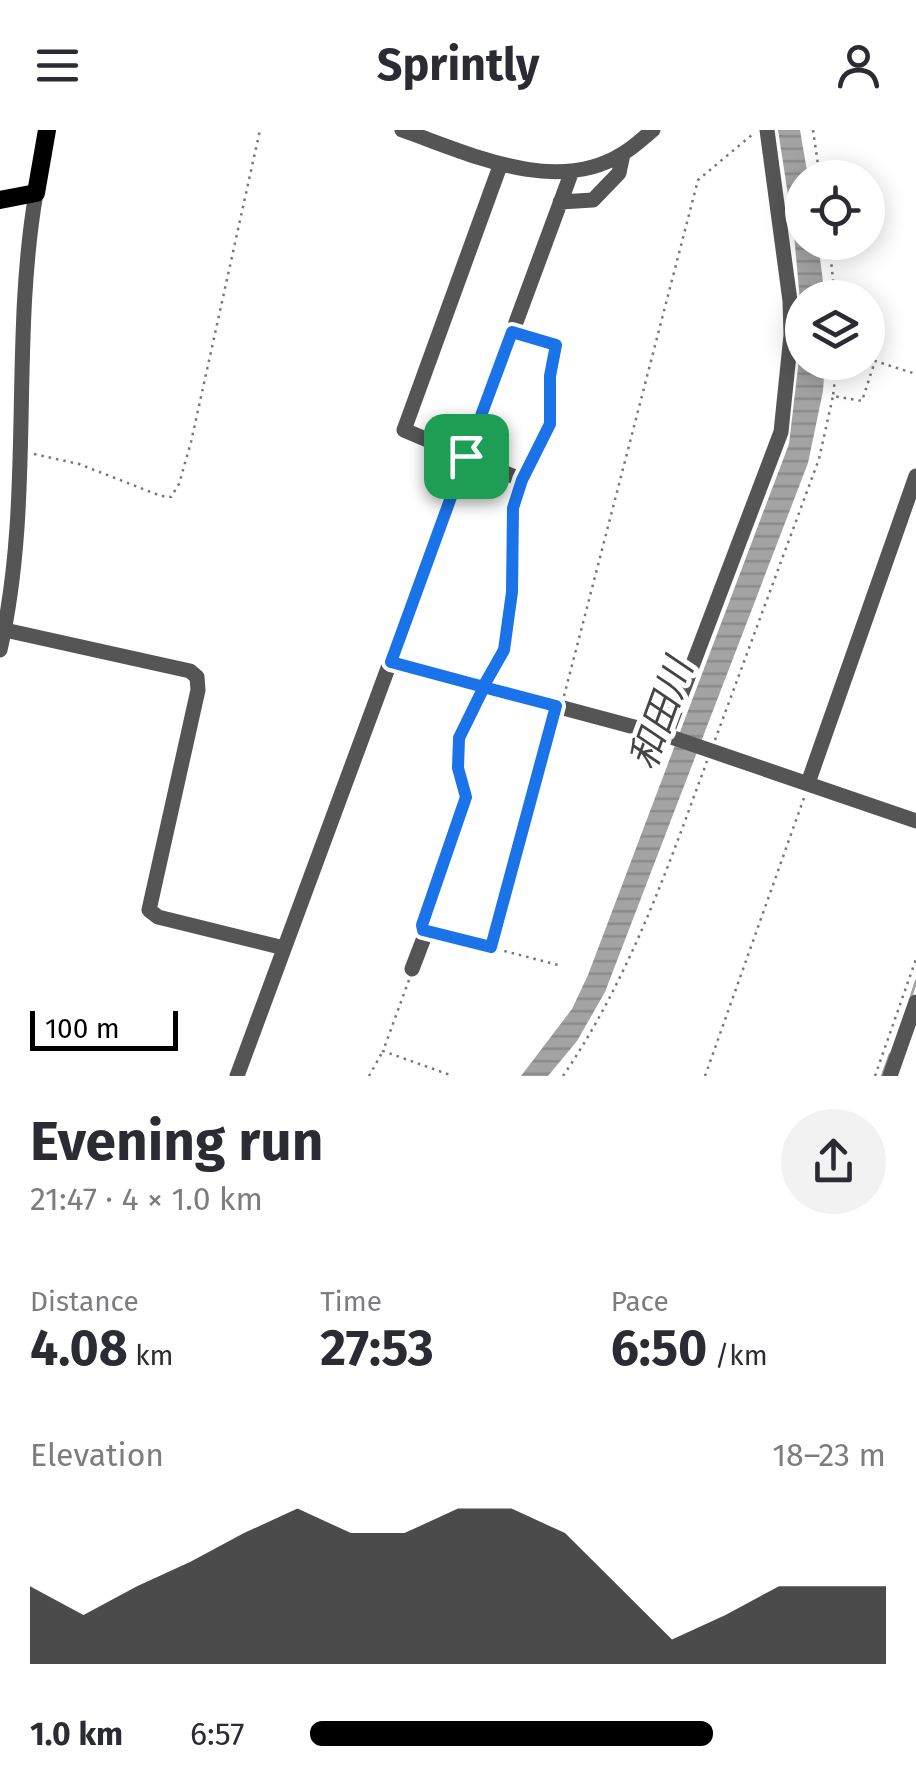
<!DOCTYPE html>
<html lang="en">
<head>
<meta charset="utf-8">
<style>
  body { margin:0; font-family:"Fira Sans","Noto Sans JP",sans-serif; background:#f2f2f3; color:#2b2b33; height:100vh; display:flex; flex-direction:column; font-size:38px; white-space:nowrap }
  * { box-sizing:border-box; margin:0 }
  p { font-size:32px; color:#7c7c81 }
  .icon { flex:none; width:55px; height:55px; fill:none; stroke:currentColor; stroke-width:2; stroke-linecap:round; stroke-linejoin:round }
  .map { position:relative; height:946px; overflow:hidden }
  .side { display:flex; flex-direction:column; background:#fff; flex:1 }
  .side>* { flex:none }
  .tools { position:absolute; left:785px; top:30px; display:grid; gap:20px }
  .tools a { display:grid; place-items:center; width:100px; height:100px; border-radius:50%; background:#fff; box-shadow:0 5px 25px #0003; font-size:50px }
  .scale { position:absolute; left:30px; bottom:25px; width:148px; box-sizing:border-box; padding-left:10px; border:5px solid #000; border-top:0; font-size:28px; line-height:35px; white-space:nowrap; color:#000; -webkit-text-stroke:8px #fff; paint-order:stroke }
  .pin { position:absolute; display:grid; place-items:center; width:85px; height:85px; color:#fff; margin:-42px; border-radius:20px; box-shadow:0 5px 15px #0006 }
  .round { display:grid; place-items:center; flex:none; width:105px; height:105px; border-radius:52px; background:#f2f2f3 }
  .overview { display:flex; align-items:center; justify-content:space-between; height:170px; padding:0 30px }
  h1 { font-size:55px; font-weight:700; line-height:75px }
  .figures { display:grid; grid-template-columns:repeat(3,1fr); gap:15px; height:170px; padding:10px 30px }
  .figures div { display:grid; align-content:center }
  .figures b { font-size:50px; font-weight:700 }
  .figures small { font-size:28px; font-weight:400 }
  .figures p { font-size:28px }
  .chart { height:280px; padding:20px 30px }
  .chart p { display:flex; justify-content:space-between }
  .chart svg { width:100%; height:180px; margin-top:10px; fill:#000; opacity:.7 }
  ul { padding:0 30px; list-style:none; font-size:32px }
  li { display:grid; grid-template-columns:160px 120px 1fr; align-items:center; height:75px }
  li i { height:25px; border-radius:12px; background:#000 }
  header { display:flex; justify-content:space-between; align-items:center; height:130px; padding:0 30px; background:#fff; font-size:45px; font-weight:700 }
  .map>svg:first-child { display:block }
  .water { fill:url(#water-rules) }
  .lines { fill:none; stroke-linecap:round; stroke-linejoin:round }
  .stream { stroke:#a3a3a3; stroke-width:2.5 }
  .path { stroke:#777; stroke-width:2.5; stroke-dasharray:2.5 5; stroke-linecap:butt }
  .minor { stroke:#555; stroke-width:15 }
  .major { stroke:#000; stroke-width:18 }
  .route-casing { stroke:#fff; stroke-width:20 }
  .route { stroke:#1a73e8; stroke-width:12 }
  .labels { text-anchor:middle; stroke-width:10; stroke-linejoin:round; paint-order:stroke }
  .water-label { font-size:38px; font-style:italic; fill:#444; stroke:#fff }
</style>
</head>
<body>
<header><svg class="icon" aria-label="menu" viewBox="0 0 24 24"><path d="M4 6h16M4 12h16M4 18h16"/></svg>Sprintly<svg class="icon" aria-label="person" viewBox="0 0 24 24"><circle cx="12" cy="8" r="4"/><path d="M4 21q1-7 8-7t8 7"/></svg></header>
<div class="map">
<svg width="916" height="946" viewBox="0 0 916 946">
  <defs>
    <pattern id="water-rules" width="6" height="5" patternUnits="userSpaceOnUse" patternTransform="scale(2.5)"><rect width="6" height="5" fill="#a3a3a3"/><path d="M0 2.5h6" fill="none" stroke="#8b8b8b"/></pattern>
  </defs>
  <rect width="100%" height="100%" fill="#fff"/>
  <path class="water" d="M778 0H800L808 47 802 48V112L818 113 825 167 802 168V193L794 104Z
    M802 204V232L825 233 823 261 808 333 605 862 577 911 548 946H521L572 879 588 845 789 314Z"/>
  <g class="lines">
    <path class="stream" d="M910 870 916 851
      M882 946 890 924"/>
    <path class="path" d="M813 0 820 48
      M829 112 835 168
      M837 232 833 266 862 271 875 231 916 244
      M34 324 79 334 161 366 171 367 179 354 191 312 260 0
      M564 566 698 50 753 4
      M715 610 819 329 833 266
      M439 804 562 836
      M491 817 553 587
      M409 850 383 921 453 946
      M369 946 383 921
      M563 946C629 849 667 740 707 631
      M705 946 805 665
      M875 946 916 829"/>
    <path class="minor" d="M402 0C468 23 555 66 622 24 633 18 643 8 653 0
      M500 36 404 300 522 350
      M560 72 593 70 619 43 623 24
      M5 500 190 541 197 547 198 560 149 780 158 787 284 818
      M0 520C34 371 10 214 36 63
      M391 532 668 606 916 691
      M483 557 504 520 512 462 513 379 523 348 550 294V246L556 215 512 202
      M666 605 781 302 791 205 790 171 767 0
      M808 653 916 346
      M412 839 425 805 422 795 466 667 457 638 459 607 484 557
      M237 946 572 41
      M890 946 916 872"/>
    <path class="major" d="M0 70 36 63 47 0"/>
  </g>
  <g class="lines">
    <g class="route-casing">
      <path id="route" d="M466 326 391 532 484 557 459 608 458 638 466 667 422 795 423 800 491 817 556 576 483 557 504 520 512 462 513 378 522 350 550 294V246L556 215 512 202 466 326"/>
    </g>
    <use href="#route" class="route"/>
  </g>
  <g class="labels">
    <g class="water-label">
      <text transform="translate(661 584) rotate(-70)" y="13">和田川</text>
    </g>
  </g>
</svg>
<div class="tools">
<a><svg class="icon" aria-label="locate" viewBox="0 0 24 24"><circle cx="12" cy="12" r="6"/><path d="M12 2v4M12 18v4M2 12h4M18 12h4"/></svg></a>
<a><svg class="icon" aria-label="layers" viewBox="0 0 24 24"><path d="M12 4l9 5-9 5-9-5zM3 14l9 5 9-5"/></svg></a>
</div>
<div class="scale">100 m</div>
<div class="pin" style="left:466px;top:326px;background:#1e9e55"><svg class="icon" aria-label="arrive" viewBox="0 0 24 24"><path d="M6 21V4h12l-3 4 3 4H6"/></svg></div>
</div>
<section class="side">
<div class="overview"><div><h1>Evening run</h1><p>21:47 · 4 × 1.0 km</p></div><a class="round"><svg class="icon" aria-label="share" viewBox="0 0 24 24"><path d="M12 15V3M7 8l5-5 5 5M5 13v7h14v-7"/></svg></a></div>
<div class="figures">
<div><p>Distance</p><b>4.08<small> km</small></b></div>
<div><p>Time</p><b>27:53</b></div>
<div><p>Pace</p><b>6:50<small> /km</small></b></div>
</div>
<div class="chart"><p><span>Elevation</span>18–23 m</p>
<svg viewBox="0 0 160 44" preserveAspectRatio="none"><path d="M0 44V25L10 32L20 25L30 19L40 12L50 6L60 12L70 12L80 6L90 6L100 12L110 25L120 38L130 32L140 25L150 25L160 25V44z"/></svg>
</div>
<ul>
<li><b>1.0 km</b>6:57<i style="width:70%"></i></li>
</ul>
</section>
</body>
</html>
